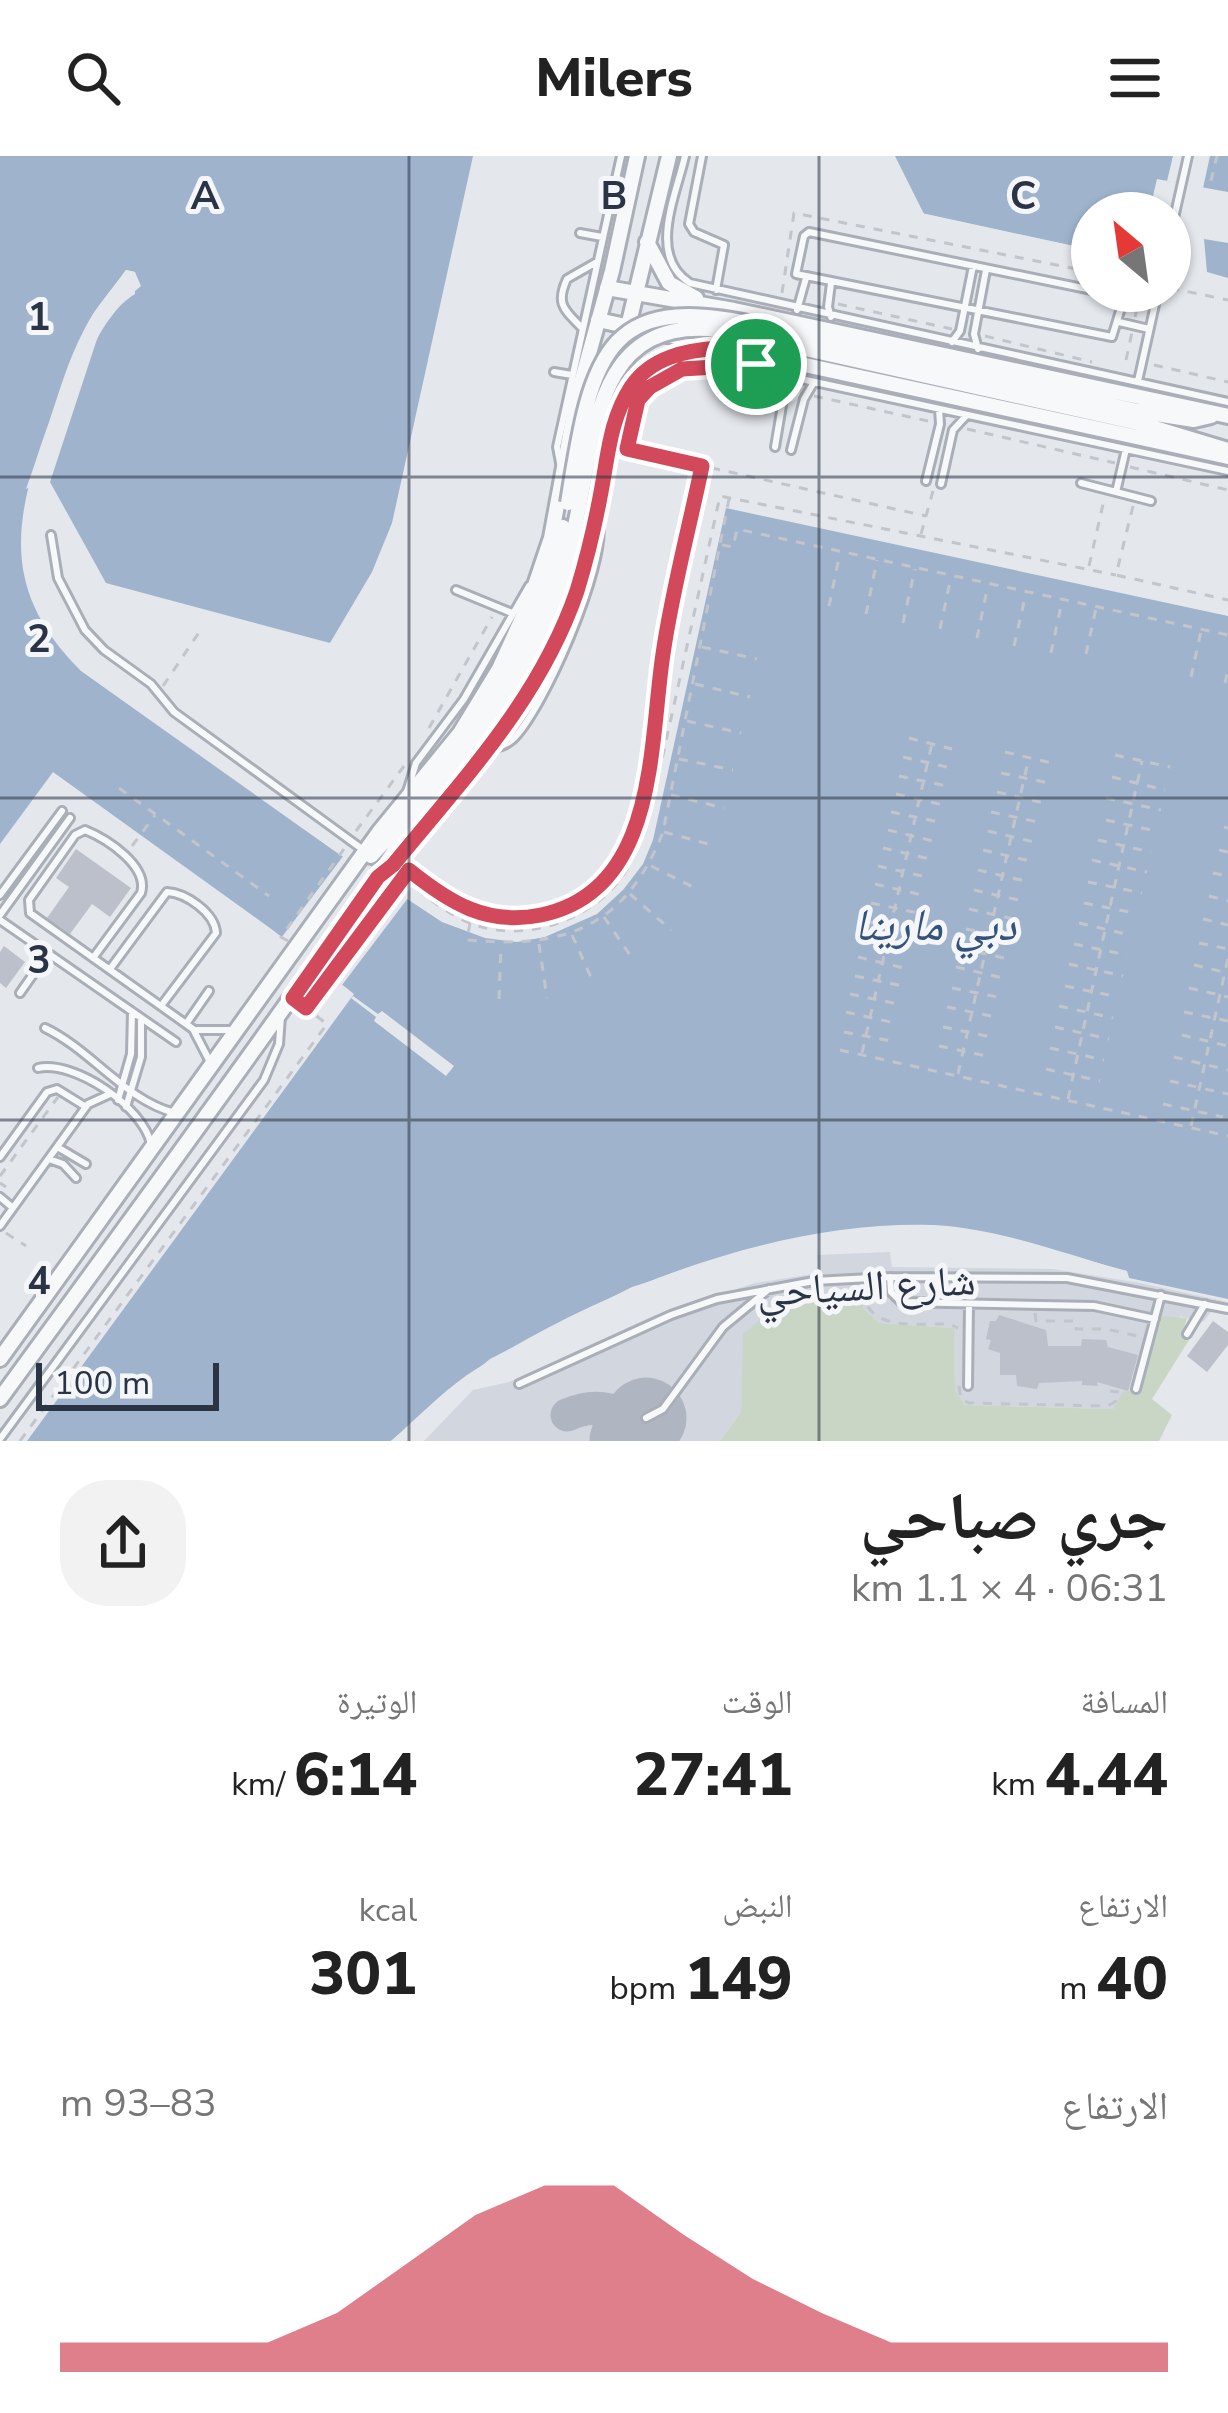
<!DOCTYPE html>
<html lang="ar">
<head>
<meta charset="utf-8">
<style>
  body { margin:0; font-family:"Nunito Sans","Noto Naskh Arabic",sans-serif; background:#f2f2f2; color:#222; direction:rtl; height:100vh; display:flex; flex-direction:column; font-size:45px; white-space:nowrap }
  * { box-sizing:border-box; margin:0 }
  p { font-size:39px; color:#767676 }
  .icon { flex:none; width:66px; height:66px; fill:none; stroke:currentColor; stroke-width:2; stroke-linecap:round; stroke-linejoin:round }
  .map { position:relative; height:1285px; overflow:hidden; direction:ltr }
  .drawer { display:flex; flex-direction:column; background:#fff; flex:1 }
  .drawer>* { flex:none }
  .needle { width:78px; rotate:331deg }
  .controls { position:absolute; left:1071px; top:36px; display:grid; gap:24px }
  .controls a { display:grid; place-items:center; width:120px; height:120px; border-radius:50%; background:#fff; box-shadow:0 3px 9px #0004; font-size:60px }
  .scale { position:absolute; left:36px; bottom:30px; width:183px; box-sizing:border-box; padding-left:12px; border:6px solid #2b3445; border-top:0; font-size:33px; line-height:42px; white-space:nowrap; color:#2b3445; -webkit-text-stroke:9px #f4f6f9; paint-order:stroke }
  .pin { position:absolute; display:grid; place-items:center; width:102px; height:102px; color:#fff; margin:-51px; border:6px solid #fff; border-radius:50%; box-shadow:0 3px 12px #0007 }
  .round { display:grid; place-items:center; flex:none; width:126px; height:126px; border-radius:48px; background:#f2f2f2 }
  .summary { display:flex; align-items:center; justify-content:space-between; height:204px; padding:0 60px }
  h1 { font-size:66px; font-weight:800; line-height:90px }
  .metrics { display:grid; grid-template-columns:repeat(3,1fr); gap:18px; height:204px; padding:12px 60px }
  .metrics div { display:grid; align-content:center }
  .metrics b { font-size:60px; font-weight:800 }
  .metrics small { font-size:33px; font-weight:400 }
  .metrics p { font-size:33px }
  .chart { height:336px; padding:24px 60px }
  .chart p { display:flex; justify-content:space-between }
  .chart svg { width:100%; height:216px; margin-top:12px; fill:#d1495b; opacity:.7 }
  header { display:flex; justify-content:space-between; align-items:center; height:156px; padding:0 60px; background:#fff; font-size:54px; font-weight:800 }
  .map>svg:first-child { display:block }
  .built { fill:#d2d6de }
  .green { fill:#c9d6c5 }
  .water { fill:#9fb4cc }
  .pier { fill:#e4e7ec }
  .lines { fill:none; stroke-linecap:round; stroke-linejoin:round }
  .taxiway { stroke:#b0b6c1; stroke-width:33 }
  .runway { stroke:#b0b6c1; stroke-width:81 }
  .building { fill:#bbc0ca }
  .service-casing { stroke:#a9aeb7; stroke-width:12 }
  .tertiary-casing { stroke:#a9aeb7; stroke-width:20 }
  .path { stroke:#c2c5cb; stroke-width:3; stroke-dasharray:9 9; stroke-linecap:butt }
  .service { stroke:#f7f8fa; stroke-width:6 }
  .tertiary { stroke:#f7f8fa; stroke-width:14 }
  .tertiary-bridge-casing { stroke:#a9aeb7; stroke-width:20; stroke-linecap:butt }
  .tertiary-bridge { stroke:#f7f8fa; stroke-width:14 }
  .route-casing { stroke:#fff; stroke-width:24 }
  .route { stroke:#d1495b; stroke-width:15 }
  .grid { fill:none; stroke:#2b3445; stroke-width:3; stroke-opacity:0.55 }
  .labels { text-anchor:middle; stroke-width:10; stroke-linejoin:round; paint-order:stroke }
  .street-label { font-size:42px; fill:#2b3445; stroke:#f4f6f9 }
  .water-label { font-size:45px; font-style:italic; fill:#34527a; stroke:#f4f6f9 }
  .grid-label { font-size:39px; text-anchor:middle; font-weight:bold; fill:#2b3445; stroke:#f4f6f9; stroke-width:10; stroke-linejoin:round; paint-order:stroke }
</style>
</head>
<body>
<header><svg class="icon" aria-label="menu" viewBox="0 0 24 24"><path d="M4 6h16M4 12h16M4 18h16"/></svg>Milers<svg class="icon" aria-label="search" viewBox="0 0 24 24"><circle cx="10" cy="10" r="6"/><path d="M15 15l6 6"/></svg></header>
<div class="map">
<svg width="1228" height="1285" viewBox="0 0 1228 1285">
  <rect width="100%" height="100%" fill="#e4e7ec"/>
  <path class="built" d="M890 1096 892 1111 1053 1113 1140 1127 1228 1146V1159L1212 1155 1203 1166 1180 1160 1140 1239 1113 1253 965 1249 955 1234 954 1172 879 1167 864 1153 858 1131 744 1178 741 1256 720 1285H424L473 1234 509 1226 653 1160 755 1127 819 1117 817 1099Z"/>
  <path class="green" d="M858 1130 864 1153 879 1167 954 1172 955 1234 965 1249 1113 1253 1124 1234 1140 1238 1162 1160 1187 1162 1182 1179 1189 1184 1152 1243 1172 1259 1159 1285H720L741 1256 743 1178 777 1150Z"/>
  <path class="water" d="M0 0H473L392 367 372 416 330 487 106 427 50 326C67 272 85 168 135 138V116L126 114C112 134 95 151 84 174 68 204 59 237 48 269 13 366 1 435 81 515L333 694 442 766 485 782 517 786 545 781 597 758 623 734 643 708 653 684 726 352 1228 460V1143L1129 1122 1126 1115C1064 1098 995 1071 931 1069 773 1065 597 1135 467 1219 440 1238 416 1263 391 1285H27L354 838 274 775 53 616 0 688Z
    M895 0H1228V36L1157 23 1149 57H1092V94L924 58Z
    M1204 83 1228 87V122L1207 116Z"/>
  <path class="pier" d="M1173 0H1210L1203 32 1167 25Z
    M917 56 1092 94V100L922 63Z
    M126 114 135 116 141 130 122 146 99 177 50 326 44 325 94 175 117 142 135 128 131 122 126 123 110 143 89 177 34 329 26 333 19 376 26 333 73 200 93 158Z
    M344 699 408 742 339 833 278 786Z
    M353 840 378 858 382 855 454 910 446 920 374 865 376 861 351 842Z
    M932 1069 981 1076 1127 1115 1129 1122 980 1082 931 1075 826 1084 760 1097 674 1122 584 1159 493 1208 400 1285H391L490 1203 632 1131 758 1091 825 1078Z"/>
  <g class="lines">
    <path class="taxiway" d="M567 1259C593 1248 628 1248 632 1282"/>
    <path class="runway" d="M630 1285 646 1262"/>
  </g>
  <path class="building" d="M76 693 131 732 110 761 92 748 70 778 47 762 69 731 56 722Z
    M4 790 25 806 6 832 0 827V796Z
    M999 1159 1046 1174 1048 1190H1081L1082 1183 1106 1184 1108 1191 1138 1199 1128 1235 1097 1226 1098 1230 1082 1229V1225L1039 1227 1037 1233 1017 1230 1016 1219H1000V1197L988 1193 991 1184 986 1183 990 1165H996Z
    M1213 1165 1228 1176V1189L1207 1216 1187 1200Z"/>
  <g class="lines">
    <g class="service-casing">
      <path id="service" d="M685 0C676 40 647 100 690 127L1228 246
        M702 0 689 68 694 76 724 89 716 134
        M580 77 602 81
        M1170 80 1188 0
        M1092 134 809 76 804 80 796 118 1112 181 1124 142 1095 135
        M797 154 806 122
        M831 161 828 151 831 127
        M1119 166 1149 173
        M582 172C565 154 555 149 567 123L595 107
        M952 186 960 175 973 110
        M978 193 974 178 986 114
        M751 201 762 212 787 220 1228 315
        M554 216 572 219
        M1138 225 1158 135
        M775 291 787 220
        M791 294 804 243 814 226
        M561 312 557 291 621 0
        M926 325 940 268 939 253
        M1081 327 1151 345
        M941 328 953 274 966 260
        M1116 336 1126 293
        M51 379 58 422 85 474 104 494 151 528 174 556 362 693
        M456 434 512 457
        M495 592C502 590 506 589 512 584 543 556 607 408 599 367
        M406 639 416 607 464 543 529 430
        M0 739 62 655
        M0 759 70 662
        M0 764 176 886
        M93 802 141 737C149 710 107 683 85 674L75 679 29 744 30 757 193 873 209 904
        M110 813 167 736C186 737 215 757 216 777L161 850
        M20 837 48 797
        M186 868 209 835
        M45 872C91 894 125 944 175 957
        M197 874H231
        M38 912C75 904 143 951 151 988
        M118 944 131 898 132 856
        M126 951 141 901V862
        M59 992 86 1008
        M0 1001 47 936 57 933 86 951
        M49 1003 63 1008 76 1022
        M0 1041 13 1052
        M0 1070 88 948 110 938
        M890 1121 891 1136 901 1146 1094 1150 1155 1163
        M1187 1178 1205 1148
        M519 1228 671 1159 717 1143 814 1125 890 1121 1067 1122 1228 1153
        M968 1230 969 1148
        M1136 1233 1161 1139
        M646 1262 663 1253 723 1171 769 1133
        M0 1283 264 924 279 888 281 860"/>
    </g>
    <g class="tertiary-casing">
      <path id="tertiary" d="M647 86 669 127 696 142
        M607 132 734 154 1228 260
        M598 164 1228 301
        M781 175 1137 255 1194 264 1211 260
        M774 186 1138 267 1228 294
        M618 258C631 218 663 198 704 193
        M371 700C460 606 535 499 563 371
        M399 702 502 579 538 521 570 454 597 358 618 212 669 0
        M0 1203 379 676 460 577 499 513 529 447 551 382 577 241 612 115 637 0
        M0 1243C132 1062 265 881 393 697 420 657 454 622 483 583 533 513 564 434 579 350"/>
    </g>
    <path class="path" d="M1211 25 1217 0
      M1170 132 1228 144
      M782 137 794 57 1092 116
      M838 148 952 173
      M1135 161 1141 135
      M985 180 1092 206
      M1126 204 1132 176
      M1154 209 1228 226
      M650 231C700 198 723 213 776 230
      M814 240 928 265
      M635 254 627 293 926 360
      M967 273 1115 307
      M1130 311 1228 334
      M1133 350 1116 419 1228 444
      M921 378 933 335
      M722 389 733 391 737 373 1228 479
      M1089 410 1104 344
      M829 450 840 397
      M866 458 877 404
      M903 467 915 413
      M940 473 951 421
      M977 482 988 429
      M1014 490 1026 437
      M702 491 757 503
      M1051 497 1062 445
      M1086 498 1096 452
      M1191 521 1201 475
      M1225 527 1228 513
      M695 528 750 541
      M163 530 202 472
      M687 565 741 577
      M429 572 492 461
      M909 582 952 593
      M1005 596 1052 607
      M1115 599 1170 611
      M903 601 951 612
      M679 603 733 614
      M1001 617 1049 627
      M899 620 947 630
      M1112 621 1165 634
      M119 632 269 740
      M997 636 1044 647
      M896 638 943 649
      M671 639 724 652
      M1106 642 1161 654
      M891 656 939 666
      M991 656 1038 666
      M1106 664 1156 675
      M1224 671 1228 672
      M888 674 933 685
      M356 675 404 610
      M988 675 1034 686
      M664 676 716 690
      M1098 684 1151 696
      M132 690 155 659
      M883 692 930 703
      M983 694 1030 705
      M1219 694 1228 696
      M1092 704 1147 716
      M651 710 699 734
      M878 710 926 721
      M978 714 1025 725
      M1213 717 1228 720
      M403 722C427 741 452 763 482 771 529 784 588 764 618 726 634 706 642 682 650 658L720 340 1116 419
      M1088 726 1142 737
      M875 728 922 739
      M974 734 1023 745
      M630 738 671 774
      M1209 740 1228 745
      M871 747 918 757
      M1084 747 1135 757
      M969 753 1018 764
      M604 761 634 805
      M1203 763 1228 769
      M868 766 914 775
      M470 767 467 784C565 793 625 772 663 676L729 343
      M1079 767 1130 779
      M966 773 1014 783
      M572 779 594 828
      M863 783 910 794
      M288 785 281 781 344 693
      M1199 787 1228 793
      M539 788 547 842
      M1074 788 1127 799
      M960 792 1008 803
      M858 801 904 812
      M1069 808 1123 820
      M1194 809 1228 817
      M956 811 1003 822
      M855 820 903 830
      M1065 830 1118 841
      M952 832 998 841
      M1189 832 1228 841
      M850 838 898 848
      M499 843 501 789
      M1059 850 1113 862
      M947 851 996 861
      M306 852 409 714C450 747 487 770 541 759 657 735 649 591 662 500 672 437 688 374 702 312
      M846 856 895 867
      M1184 856 1228 865
      M943 871 991 881
      M1055 871 1109 883
      M844 876 891 885
      M1182 879 1228 890
      M939 890 987 900
      M1050 892 1104 904
      M840 894 1228 980
      M862 897 932 587
      M1174 901 1228 914
      M1046 913 1100 925
      M958 918 1029 601
      M1170 925 1228 938
      M1068 943 1142 605
      M1163 948 1223 961
      M1191 970 1228 802
      M0 1020 58 941
      M0 1027 6 1031
      M6 1077 26 1090
      M862 1134C868 1177 916 1167 949 1168L958 1172
      M1035 1157 1036 1165H1076V1173H1106L1142 1181
      M959 1230 961 1243 969 1247 1107 1250 1115 1246 1119 1236 1110 1235
      M20 1285 327 868 306 852"/>
    <use href="#service" class="service"/>
    <use href="#tertiary" class="tertiary"/>
    <g class="tertiary-bridge-casing">
      <path id="tertiary-bridge" d="M568 347C592 193 605 128 781 175
        M579 350C595 271 600 166 709 173 731 175 753 182 774 186"/>
    </g>
    <use href="#tertiary-bridge" class="tertiary-bridge"/>
  </g>
  <g class="lines">
    <g class="route-casing">
      <path id="route" d="M720 192 750 198 759 211 788 220V234L715 211 682 213 650 231 638 244 627 293 702 310C689 373 672 435 663 498 649 590 658 735 541 759 487 770 450 747 409 714L306 852 293 842 378 721 393 709C464 622 540 543 577 435 587 402 595 369 601 336 608 300 610 263 631 231 651 201 687 194 720 192Z"/>
    </g>
    <use href="#route" class="route"/>
  </g>
  <path class="grid" d="M409 0V1285M819 0V1285M0 321H1228M0 642H1228M0 964H1228"/>
  <g class="labels">
    <g class="street-label">
      <text transform="translate(866 1129) rotate(-3)" y="15">شارع السياحي</text>
    </g>
    <g class="water-label">
      <text x="935" y="784">دبي مارينا</text>
    </g>
  </g>
  <g class="grid-label">
    <text x="205" y="53">A</text>
    <text x="614" y="53">B</text>
    <text x="1023" y="53">C</text>
    <text x="39" y="174">1</text>
    <text x="39" y="496">2</text>
    <text x="39" y="817">3</text>
    <text x="39" y="1138">4</text>
  </g>
</svg>
<div class="controls">
<a><svg class="needle" viewBox="-14 -14 28 28"><path d="M0-13l5 13h-10z" fill="#e53935"/><path d="M0 13l5-13h-10z" fill="#767676"/></svg></a>
</div>
<div class="scale">100 m</div>
<div class="pin" style="left:756px;top:208px;background:#1e9e55"><svg class="icon" aria-label="arrive" viewBox="0 0 24 24"><path d="M6 21V4h12l-3 4 3 4H6"/></svg></div>
</div>
<section class="drawer">
<div class="summary"><div><h1>جري صباحي</h1><p>06:31 · 4 × 1.1 km</p></div><a class="round"><svg class="icon" aria-label="share" viewBox="0 0 24 24"><path d="M12 15V3M7 8l5-5 5 5M5 13v7h14v-7"/></svg></a></div>
<div class="metrics">
<div><p>المسافة</p><b>4.44<small> km</small></b></div>
<div><p>الوقت</p><b>27:41</b></div>
<div><p>الوتيرة</p><b>6:14<small> /km</small></b></div>
</div>
<div class="metrics">
<div><p>الارتفاع</p><b>40<small> m</small></b></div>
<div><p>النبض</p><b>149<small> bpm</small></b></div>
<div><p>kcal</p><b>301</b></div>
</div>
<div class="chart"><p><span>الارتفاع</span>83–93 m</p>
<svg viewBox="0 0 160 44" preserveAspectRatio="none"><path d="M0 44V38L10 38L20 38L30 38L40 32L50 22L60 12L70 6L80 6L90 16L100 25L110 32L120 38L130 38L140 38L150 38L160 38V44z"/></svg>
</div>
</section>
</body>
</html>
